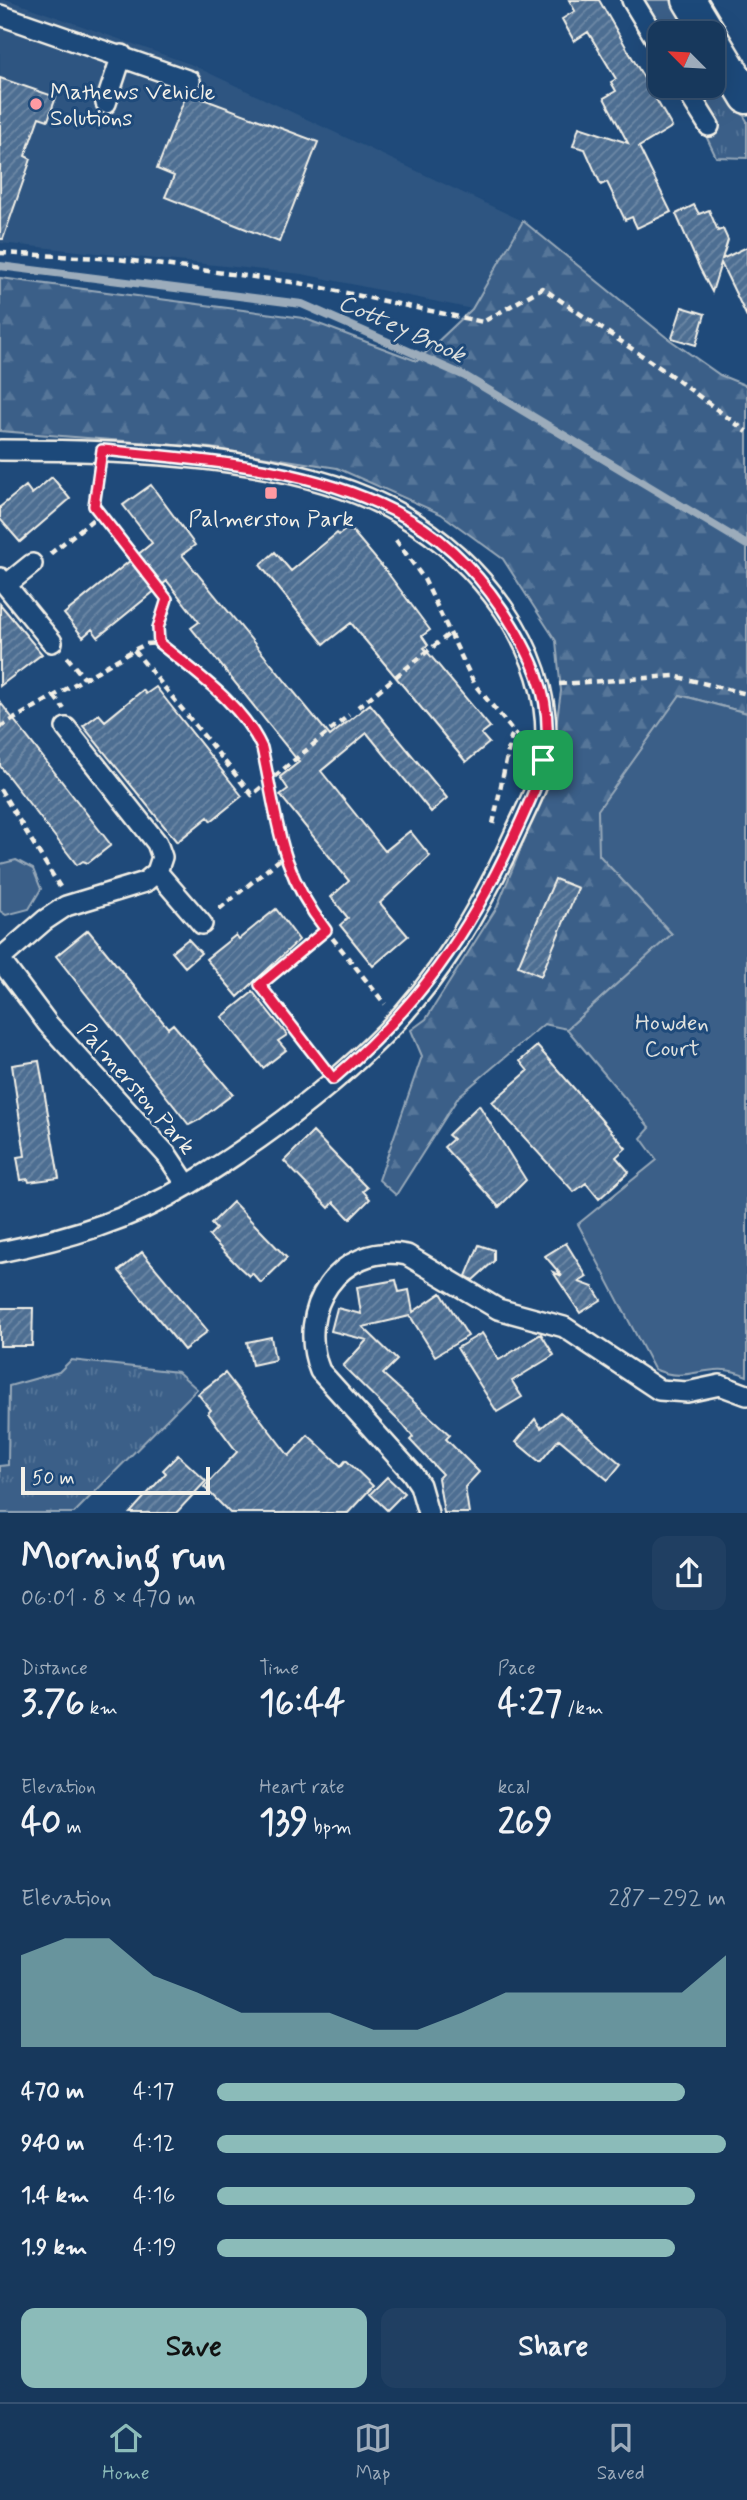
<!DOCTYPE html>
<html lang="en">
<head>
<meta charset="utf-8">
<style>
  body { margin:0; font-family:Mynerve,sans-serif; background:#203f62; color:#f1f3f6; height:100vh; display:flex; flex-direction:column; font-size:26px; white-space:nowrap }
  * { box-sizing:border-box; margin:0 }
  p { font-size:23px; color:#9eacbb }
  .icon { flex:none; width:38px; height:38px; fill:none; stroke:currentColor; stroke-width:2; stroke-linecap:round; stroke-linejoin:round }
  .map { position:relative; height:1513px; overflow:hidden }
  .details { display:flex; flex-direction:column; background:#17385c; flex:1 }
  .details>* { flex:none }
  .needle { width:46px; rotate:294deg }
  .controls { position:absolute; left:648px; top:21px; display:grid; gap:14px }
  .controls a { display:grid; place-items:center; width:77px; height:77px; border-radius:14px; background:#17385c; box-shadow:0 7px 28px #0002,0 0 0 2px #365272; font-size:35px }
  .scale { position:absolute; left:21px; bottom:18px; width:189px; box-sizing:border-box; padding-left:7px; border:4px solid #f4f1e8; border-top:0; font-size:19px; line-height:24px; white-space:nowrap; color:#f4f1e8; -webkit-text-stroke:5px #1f4a7a; paint-order:stroke }
  .pin { position:absolute; display:grid; place-items:center; width:60px; height:60px; color:#fff; margin:-30px; border-radius:14px; box-shadow:0 4px 10px #0006 }
  .round { display:grid; place-items:center; flex:none; width:74px; height:74px; border-radius:14px; background:#203f62 }
  .summary { display:flex; align-items:center; justify-content:space-between; height:119px; padding:0 21px }
  h1 { font-size:38px; font-weight:700; line-height:52px }
  .figures { display:grid; grid-template-columns:repeat(3,1fr); gap:10px; height:119px; padding:7px 21px }
  .figures div { display:grid; align-content:center }
  .figures b { font-size:35px; font-weight:700 }
  .figures small { font-size:19px; font-weight:400 }
  .figures p { font-size:19px }
  .chart { height:196px; padding:14px 21px }
  .chart p { display:flex; justify-content:space-between }
  .chart svg { width:100%; height:126px; margin-top:7px; fill:#8bbbb9; opacity:.7 }
  .cta { display:flex; gap:14px; margin-top:auto; padding:14px 21px }
  .cta a { flex:1; height:80px; border-radius:14px; background:#8bbbb9; color:#111; font-size:28px; font-weight:700; line-height:80px; text-align:center }
  .cta a+a { background:#203f62; color:#f1f3f6 }
  ul { padding:0 21px; list-style:none; font-size:23px }
  li { display:grid; grid-template-columns:112px 84px 1fr; align-items:center; height:52px }
  li i { height:18px; border-radius:9px; background:#8bbbb9 }
  .dock { display:flex; justify-content:space-around; align-items:center; height:98px; border-top:2px solid #365272; background:#17385c; font-size:19px; color:#9eacbb }
  .dock a { display:grid; justify-items:center; gap:4px }
  .dock .current { color:#8bbbb9 }
  .map>svg:first-child { display:block }
  .built { fill:#2d5581 }
  .grass { fill:url(#grass-tufts); stroke:#97a8b8; stroke-width:2 }
  .forest { fill:url(#forest-firs); stroke:#97a8b8; stroke-width:2 }
  .green { fill:#3a5f88; stroke:#97a8b8; stroke-width:2 }
  .lines { fill:none; stroke-linecap:round; stroke-linejoin:round }
  .stream { stroke:#9cacbb; stroke-width:8 }
  .building { fill:url(#building-hatch); stroke:#f4f1e8; stroke-width:2 }
  .street-casing { stroke:#f4f1e8; stroke-width:24 }
  .primary-casing { stroke:#f4f1e8; stroke-width:37 }
  .path { stroke:#f4f1e8; stroke-width:4.5; stroke-dasharray:7 5; stroke-linecap:butt }
  .street { stroke:#1f4a7a; stroke-width:19 }
  .primary { stroke:#1f4a7a; stroke-width:32 }
  .route-casing { stroke:#fff; stroke-width:14 }
  .route { stroke:#e11d48; stroke-width:9 }
  .poi-dot { fill:#ff9aa2; stroke:#1f4a7a; stroke-width:2.5 }
  .labels { text-anchor:middle; stroke-width:6; stroke-linejoin:round; paint-order:stroke }
  .poi-label { font-size:23px; fill:#f4f1e8; stroke:#1f4a7a; text-anchor:start }
  .park-label { font-size:23px; fill:#e1e2de; stroke:#1f4a7a }
  .street-label { font-size:23px; fill:#f4f1e8; stroke:#1f4a7a }
  .water-label { font-size:24px; font-style:italic; fill:#dee0dd; stroke:#1f4a7a }
</style>
</head>
<body>
<div class="map">
<svg width="747" height="1513" viewBox="0 0 747 1513">
  <defs>
    <pattern id="grass-tufts" width="24" height="20" patternUnits="userSpaceOnUse" patternTransform="scale(1.75)"><rect width="24" height="20" fill="#3a5f88"/><path d="M3 7l-1-3M5 7V3M7 7l1-3M15 17l-1-3M17 17v-4M19 17l1-3" fill="none" stroke="#577699"/></pattern>
    <pattern id="forest-firs" width="22" height="20" patternUnits="userSpaceOnUse" patternTransform="scale(1.75)"><rect width="22" height="20" fill="#3a5f88"/><path d="M5 1l3.5 6h-7zM16 11l3.5 6h-7z" fill="#577699"/></pattern>
    <pattern id="building-hatch" width="6" height="6" patternUnits="userSpaceOnUse" patternTransform="scale(1.75)"><rect width="6" height="6" fill="#4d6e92"/><path d="M-1 1l2-2M0 6l6-6M5 7l2-2" fill="none" stroke="#708aa6"/></pattern>
  </defs>
  <rect width="100%" height="100%" fill="#1f4a7a"/>
  <filter id="ink" filterUnits="userSpaceOnUse"><feTurbulence type="fractalNoise" baseFrequency=".0143" numOctaves="2"/><feDisplacementMap in="SourceGraphic" scale="14" xChannelSelector="R" yChannelSelector="G"/><feConvolveMatrix kernelMatrix="1 2 1 2 8 2 1 2 1" color-interpolation-filters="sRGB"/></filter>
  <g filter="url(#ink)">
    <path class="built" d="M0 0H8L190 64 523 221 472 309 302 274 0 243Z"/>
    <path class="grass" d="M645 0H674L694 33H665Z
      M712 63 747 121V158L716 157 706 136 720 123 697 86H712Z
      M71 1360 178 1372 197 1389 74 1513H0V1466L8 1465 9 1386 59 1372Z"/>
    <path class="forest" d="M523 221 666 337 720 375 747 386V713L680 695 600 855 672 934 567 1029 544 1024 459 1096 396 1195 379 1180 422 1056 411 1030 426 1019 497 907 548 782 561 691 556 641 503 559 441 514 337 468 211 448 0 431V278L303 318 417 361 472 309Z"/>
    <path class="green" d="M680 695 747 713V1376C708 1358 690 1386 654 1369L578 1224 657 1160 641 1138 650 1128 567 1029 672 934 599 855 598 810Z
      M16 860 33 869 41 889 29 909 6 915 0 911V864Z"/>
    <g class="lines">
      <path class="stream" d="M0 266 302 304 465 376 747 545"/>
    </g>
    <path class="building" d="M569 0H599L672 127 639 147 671 212 637 228 632 217 625 220 607 182 601 185 585 149 573 146 579 127 628 143 604 98 616 91 611 82 616 79 588 32 574 41 562 19 575 11Z
      M0 78 56 97 48 120 39 117 25 156 31 159 3 239H0Z
      M187 93 318 142 279 242 165 197 174 176 157 169Z
      M694 205 699 214 709 210 718 231 723 229 728 240 722 259 747 247V317L721 263 712 292 700 269 676 214Z
      M682 307 705 314 696 345 672 338Z
      M52 477 70 499 20 542 0 519V507L26 486 32 494Z
      M151 485 195 545 182 555 330 736 370 704 447 798 431 812 367 733 321 771 385 851 410 831 430 856 380 903 408 936 373 966 340 925 348 918 331 897 349 881 280 795 288 789 280 777 299 762 191 628 199 622 167 581 98 637 92 629 83 637 64 614 152 543 123 505Z
      M349 527 387 572 430 630 422 636 428 645 424 648 490 727 481 734 489 743 466 762 351 623 324 644 260 565 275 552 291 571 337 533 339 535Z
      M0 604 42 654 0 686Z
      M156 687 242 796 211 821 208 817 177 842 83 726 99 714 105 721 143 690 146 694Z
      M0 702 111 845 88 863 83 861 77 865 0 766Z
      M555 879 578 888 541 976 518 966Z
      M276 909 299 940 238 997 206 959 236 935 239 939Z
      M88 930 168 1028 173 1024 233 1094 199 1120 189 1125 56 956Z
      M188 939 201 953 185 967 172 952Z
      M253 992 287 1035 278 1041 286 1050 263 1068 222 1017Z
      M537 1046 626 1148 616 1157 629 1172 599 1199 586 1183 574 1192 492 1102 528 1071 520 1061Z
      M39 1061 59 1178 29 1182 28 1179 21 1180 17 1157 25 1156 12 1065Z
      M479 1105 526 1180 499 1207 444 1147 453 1139 448 1135Z
      M313 1132 367 1188 363 1191 370 1199 350 1219 334 1202 329 1208 284 1161Z
      M233 1202 287 1258 261 1283 252 1273 249 1276 239 1267 209 1236 216 1229 211 1224Z
      M566 1243 587 1277 579 1282 593 1287 601 1300 580 1313 553 1272 562 1276 545 1256Z
      M479 1245 494 1250V1261L473 1280 466 1276Z
      M142 1252 208 1331 184 1350 119 1271Z
      M396 1280 399 1292 409 1290 413 1312 441 1293 468 1336 435 1356 410 1316 363 1327 397 1360 383 1374 450 1435 446 1439 479 1472 465 1487 469 1513H444L438 1478 442 1474 410 1440 413 1437 404 1426 343 1366 367 1340 331 1331 337 1308 361 1314 357 1287Z
      M0 1308H33L32 1346H0Z
      M482 1333 499 1360 541 1334 554 1355 512 1381 522 1397 497 1412 457 1348Z
      M271 1337 275 1360 252 1365 247 1342Z
      M225 1373 289 1456 308 1435 341 1466 346 1460 373 1486 348 1513H230L204 1487 237 1452 208 1413 211 1410 198 1394Z
      M560 1412 621 1464 608 1480 559 1439 540 1462 516 1442 535 1419 541 1428Z
      M178 1455 206 1481 176 1513H130L166 1473 163 1470Z
      M387 1477 404 1493 387 1510 370 1494Z"/>
    <g class="lines">
      <g class="street-casing">
        <path id="street" d="M632 0 660 46
          M0 15 190 81
          M684 86 709 126
          M106 103 122 55
          M0 450C119 450 295 453 400 514 479 560 548 646 546 740 546 773 529 803 516 831 480 910 436 986 372 1046 318 1098 252 1146 188 1185 131 1220 65 1239 0 1252
          M0 578 52 642
          M6 585 32 564
          M157 872 202 924
          M0 959 45 920 66 906 145 882 157 872 162 857 157 843 66 728
          M0 960 48 1024 167 1155 187 1185
          M428 1513 420 1485 412 1473 320 1371C295 1310 339 1242 407 1255L498 1309 564 1327 659 1390 687 1392 720 1385 747 1395"/>
      </g>
      <g class="primary-casing">
        <path id="primary" d="M689 0 709 33
          M712 39 747 97"/>
      </g>
      <path class="path" d="M0 253 118 259 299 283 483 322 542 288 672 376 747 432
        M396 540 424 579 475 685 524 744
        M50 554 101 513 94 506 99 471
        M159 643C192 670 235 698 256 735 274 765 276 821 284 856L218 910
        M134 650 252 795 349 715
        M67 657 84 678
        M559 684 674 676 747 694
        M54 696 64 709
        M358 707 449 634
        M0 727 134 650 146 644 159 643 158 628 167 599 101 513
        M0 789 60 887
        M493 824 511 737 514 733
        M284 856 306 905 385 1004
        M323 1065 260 985 326 930"/>
      <use href="#street" class="street"/>
      <use href="#primary" class="primary"/>
    </g>
  </g>
  <g class="lines" filter="url(#ink)">
    <g class="route-casing">
      <path id="route" d="M102 450C201 460 303 465 394 511 438 533 475 569 502 609 529 650 553 696 546 747 542 779 527 807 514 836 468 936 417 1007 333 1079L260 985 326 930C278 869 278 820 262 748 242 704 196 673 159 643L158 628 167 599 94 506Z"/>
    </g>
    <use href="#route" class="route"/>
  </g>
  <g class="poi-dot">
    <circle cx="36" cy="104" r="7"/>
    <rect x="264" y="486" width="14" height="14" rx="3.5"/>
  </g>
  <g class="labels">
    <g class="poi-label">
      <text x="50" y="99">Mathews Vehicle<tspan x="50" dy="26">Solutions</tspan></text>
      <text x="271" y="526" text-anchor="middle">Palmerston Park</text>
    </g>
    <g class="park-label">
      <text x="672" y="1030">Howden<tspan x="672" dy="26">Court</tspan></text>
    </g>
    <g class="street-label">
      <text transform="translate(137 1088) rotate(49)" y="8">Palmerston Park</text>
    </g>
    <g class="water-label">
      <text transform="translate(402 328) rotate(24)" y="8">Cottey Brook</text>
    </g>
  </g>
</svg>
<div class="controls">
<a><svg class="needle" viewBox="-14 -14 28 28"><path d="M0-13l5 13h-10z" fill="#e53935"/><path d="M0 13l5-13h-10z" fill="#9eacbb"/></svg></a>
</div>
<div class="scale">50 m</div>
<div class="pin" style="left:543px;top:760px;background:#1e9e55"><svg class="icon" aria-label="arrive" viewBox="0 0 24 24"><path d="M6 21V4h12l-3 4 3 4H6"/></svg></div>
</div>
<section class="details">
<div class="summary"><div><h1>Morning run</h1><p>06:01 · 8 × 470 m</p></div><a class="round"><svg class="icon" aria-label="share" viewBox="0 0 24 24"><path d="M12 15V3M7 8l5-5 5 5M5 13v7h14v-7"/></svg></a></div>
<div class="figures">
<div><p>Distance</p><b>3.76<small> km</small></b></div>
<div><p>Time</p><b>16:44</b></div>
<div><p>Pace</p><b>4:27<small> /km</small></b></div>
</div>
<div class="figures">
<div><p>Elevation</p><b>40<small> m</small></b></div>
<div><p>Heart rate</p><b>139<small> bpm</small></b></div>
<div><p>kcal</p><b>269</b></div>
</div>
<div class="chart"><p><span>Elevation</span>287–292 m</p>
<svg viewBox="0 0 160 44" preserveAspectRatio="none"><path d="M0 44V12L10 6L20 6L30 19L40 25L50 32L60 32L70 32L80 38L90 38L100 32L110 25L120 25L130 25L140 25L150 25L160 12V44z"/></svg>
</div>
<ul>
<li><b>470 m</b>4:17<i style="width:92%"></i></li>
<li><b>940 m</b>4:12<i style="width:100%"></i></li>
<li><b>1.4 km</b>4:16<i style="width:94%"></i></li>
<li><b>1.9 km</b>4:19<i style="width:90%"></i></li>
</ul>
<div class="cta"><a>Save</a><a>Share</a></div>
</section>
<nav class="dock">
<a class="current"><svg class="icon" aria-label="home" viewBox="0 0 24 24"><path d="M3 11l9-7 9 7M6 9v11h12V9"/></svg>Home</a>
<a><svg class="icon" aria-label="map" viewBox="0 0 24 24"><path d="M3 6l6-2 6 2 6-2v14l-6 2-6-2-6 2zM9 4v14M15 6v14"/></svg>Map</a>
<a><svg class="icon" aria-label="saved" viewBox="0 0 24 24"><path d="M7 4h10v16l-5-4-5 4z"/></svg>Saved</a>
</nav>
</body>
</html>
